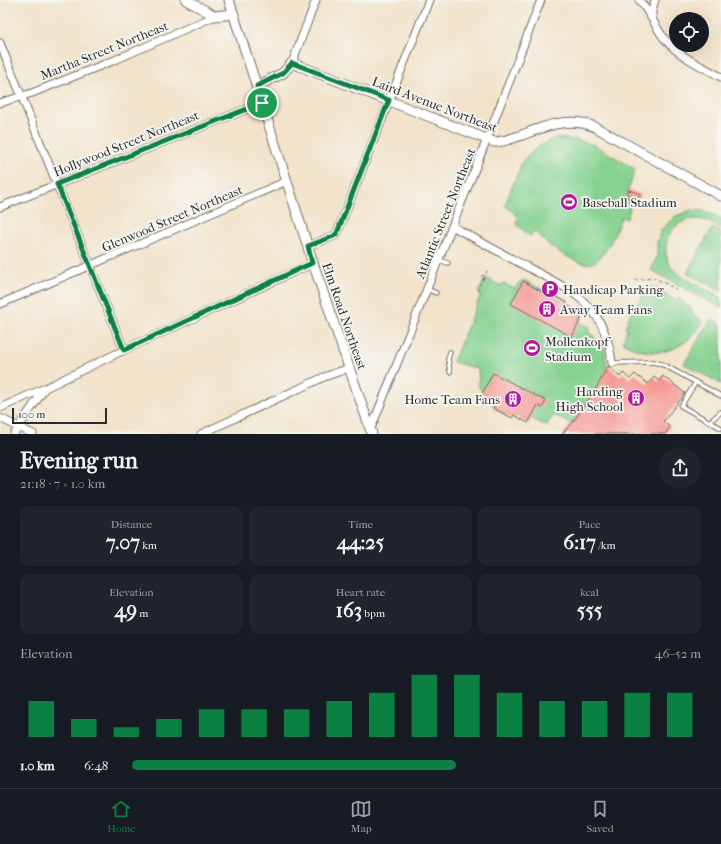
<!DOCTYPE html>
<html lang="en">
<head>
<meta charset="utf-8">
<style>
  body { margin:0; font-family:"IM FELL French Canon",serif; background:#20242c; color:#f1f3f6; height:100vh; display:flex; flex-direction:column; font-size:15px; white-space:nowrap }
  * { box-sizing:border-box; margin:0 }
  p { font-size:13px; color:#9ea1a6 }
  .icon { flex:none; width:22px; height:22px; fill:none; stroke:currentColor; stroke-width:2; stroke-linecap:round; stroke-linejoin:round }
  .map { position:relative; height:434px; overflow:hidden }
  .side { display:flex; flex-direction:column; background:#171b24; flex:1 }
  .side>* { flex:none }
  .tools { position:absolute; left:669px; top:12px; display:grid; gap:8px }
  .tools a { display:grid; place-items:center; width:40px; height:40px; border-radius:50%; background:#171b24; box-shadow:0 4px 16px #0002; font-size:20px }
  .scale { position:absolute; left:12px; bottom:10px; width:95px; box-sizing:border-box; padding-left:4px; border:2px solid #2b2b2b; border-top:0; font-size:11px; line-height:14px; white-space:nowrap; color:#2b2b2b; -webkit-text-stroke:3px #f6f6f2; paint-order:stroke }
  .pin { position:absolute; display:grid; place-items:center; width:34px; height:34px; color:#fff; margin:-17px; border:2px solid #fff; border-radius:50%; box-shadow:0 1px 4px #0007 }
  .round { display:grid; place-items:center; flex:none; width:42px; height:42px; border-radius:21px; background:#20242c }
  .headline { display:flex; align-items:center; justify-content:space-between; height:68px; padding:0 20px }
  h1 { font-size:22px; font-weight:700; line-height:30px }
  .stats { display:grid; grid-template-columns:repeat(3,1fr); gap:6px; height:68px; padding:4px 20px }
  .stats div { display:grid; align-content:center; border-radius:10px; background:#20242c; text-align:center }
  .stats b { font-size:20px; font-weight:700 }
  .stats small { font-size:11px; font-weight:400 }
  .stats p { font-size:11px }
  .chart { height:112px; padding:8px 20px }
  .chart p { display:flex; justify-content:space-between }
  .chart svg { width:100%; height:72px; margin-top:4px; stroke:#0b8043; stroke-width:6 }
  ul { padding:0 20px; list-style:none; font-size:13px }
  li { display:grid; grid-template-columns:64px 48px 1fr; align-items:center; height:30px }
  li i { height:10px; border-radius:5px; background:#0b8043 }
  .dock { display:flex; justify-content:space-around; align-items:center; height:56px; border-top:1px solid #363941; background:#171b24; font-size:11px; color:#9ea1a6 }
  .dock a { display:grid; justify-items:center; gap:2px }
  .dock .on { color:#0b8043 }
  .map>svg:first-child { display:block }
  .green { fill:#85d290; stroke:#587e5e }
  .building { fill:#f59b96 }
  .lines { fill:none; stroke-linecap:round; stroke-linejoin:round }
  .lane-casing { stroke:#716b63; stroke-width:5.5 }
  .street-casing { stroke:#716b63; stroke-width:9 }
  .secondary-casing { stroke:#716b63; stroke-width:11 }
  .path { stroke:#716b63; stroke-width:1; stroke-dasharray:3 3; stroke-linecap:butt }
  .lane { stroke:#fff; stroke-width:3.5 }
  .street { stroke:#fff; stroke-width:7 }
  .secondary { stroke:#fff; stroke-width:9 }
  .route-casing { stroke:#fff; stroke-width:8 }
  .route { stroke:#0b8043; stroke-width:5 }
  .labels { text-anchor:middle; stroke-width:3.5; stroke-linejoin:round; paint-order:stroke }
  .street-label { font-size:13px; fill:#2b2b2b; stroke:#f6f6f2 }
  .poi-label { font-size:13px; fill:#2b2b2b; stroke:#f6f6f2; text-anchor:start }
</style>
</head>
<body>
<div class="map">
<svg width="721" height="434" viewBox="0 0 721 434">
  <rect width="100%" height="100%" fill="#f6f6f2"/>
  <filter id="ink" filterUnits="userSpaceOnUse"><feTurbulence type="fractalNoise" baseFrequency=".025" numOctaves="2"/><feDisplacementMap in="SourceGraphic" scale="8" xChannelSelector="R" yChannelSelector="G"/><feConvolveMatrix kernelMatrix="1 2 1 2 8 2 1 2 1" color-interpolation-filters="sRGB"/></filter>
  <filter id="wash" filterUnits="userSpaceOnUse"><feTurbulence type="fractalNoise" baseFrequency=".012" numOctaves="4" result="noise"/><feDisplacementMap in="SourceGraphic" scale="16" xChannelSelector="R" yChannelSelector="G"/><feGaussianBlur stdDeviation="0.9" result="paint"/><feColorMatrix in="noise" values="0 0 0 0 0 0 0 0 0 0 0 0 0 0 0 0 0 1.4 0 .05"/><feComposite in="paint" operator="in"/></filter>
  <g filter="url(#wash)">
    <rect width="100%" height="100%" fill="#f2e3ca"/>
    <path class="green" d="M555 138 577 140 594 145 635 169 626 197 632 199 627 219 621 217C617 230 605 259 592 263 583 267 561 253 553 248 546 243 540 237 534 231L530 236 515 223 519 218 505 205 522 162 538 147Z
      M691 210 703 211 721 218V229C713 224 705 219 695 219 671 219 658 247 671 267 679 278 708 290 721 297V308L651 270 657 257V242L661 230 674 217Z
      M712 228 721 233V291L687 273Z
      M486 278 501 286 503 283 515 289 518 283 524 280 584 312 579 322 590 327 588 331 601 344H604L607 370 599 385 571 424 554 415 546 426 531 418 528 423 514 415 512 418 493 408 494 405 480 397 483 392 479 388 478 369 453 362 481 294 478 292Z
      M652 287 676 300 678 298 692 309 690 311 703 322C686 351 653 362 623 342L627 329 625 328 631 312 633 313 647 289Z
      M711 319 721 325V384L684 364Z"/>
    <g id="blocks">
      <path class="building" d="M629 190 641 194 638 201 626 197Z
        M523 281 553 298 554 296 567 302 566 305 583 314 572 337 511 304Z
        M608 366 620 377 623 373 630 379 635 374 648 384 654 377 659 381 663 376 685 393 663 422 670 427 665 434H562L572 423 594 392Z
        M493 373 546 401 542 408 538 405 528 423 514 415 512 418 493 408 495 405 480 397Z"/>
    </g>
  </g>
  <g filter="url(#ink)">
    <use href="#blocks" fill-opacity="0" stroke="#716b63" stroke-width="1"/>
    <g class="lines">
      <g class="lane-casing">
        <path id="lane" d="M439 260 448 263
          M427 289 436 293
          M612 363 654 362 664 365 721 396
          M450 372 448 359 450 352
          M696 382 681 406 721 428
          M709 422 721 412"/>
      </g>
      <g class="street-casing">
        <path id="street" d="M639 0C648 10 653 22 661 34 675 55 700 65 721 77
          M652 18V10L655 0
          M0 43 124 350
          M292 63 316 0
          M0 103 32 93 115 60 215 16
          M0 207 262 103
          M452 226C479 241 506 256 533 270 551 280 572 289 587 305 602 320 610 342 612 363
          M308 246 334 236 337 233 429 0
          M0 304 287 181
          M0 408 45 388
          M0 418 33 434
          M370 431 487 139 541 0
          M14 434 45 388 124 350 313 263
          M201 434 324 377 349 368"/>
      </g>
      <g class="secondary-casing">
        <path id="secondary" d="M186 0 215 16 234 14
          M229 0 313 263 372 434
          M257 86 283 73 292 63 494 142C504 142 513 138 522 135 545 126 571 116 595 127L721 196"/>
      </g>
      <path class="path" d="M481 276 485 275 488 270
        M635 280 655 278 676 289
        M477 291 485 275"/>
      <use href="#lane" class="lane"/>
      <use href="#street" class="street"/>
      <use href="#secondary" class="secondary"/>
    </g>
  </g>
  <g class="lines" filter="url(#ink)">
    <g class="route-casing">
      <path id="route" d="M292 63 389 100 337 233 334 236 308 246 312 263 124 350 57 184 262 103 257 86 283 73Z"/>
    </g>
    <use href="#route" class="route"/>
  </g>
  <defs>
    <g id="stadium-disc" transform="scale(0.9)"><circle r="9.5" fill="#b5179e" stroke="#f6f6f2"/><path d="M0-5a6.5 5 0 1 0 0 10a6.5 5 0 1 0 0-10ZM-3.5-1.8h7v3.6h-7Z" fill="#fff"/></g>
    <g id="parking-disc" transform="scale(0.9)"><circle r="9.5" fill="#b5179e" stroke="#f6f6f2"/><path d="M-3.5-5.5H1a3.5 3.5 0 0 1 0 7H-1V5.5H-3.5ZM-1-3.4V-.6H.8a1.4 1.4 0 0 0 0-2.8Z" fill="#fff"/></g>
    <g id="building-disc" transform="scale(0.9)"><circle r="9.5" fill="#b5179e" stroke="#f6f6f2"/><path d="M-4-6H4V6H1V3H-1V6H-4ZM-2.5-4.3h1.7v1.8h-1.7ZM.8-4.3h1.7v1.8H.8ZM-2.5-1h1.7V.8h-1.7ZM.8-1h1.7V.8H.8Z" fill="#fff"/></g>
  </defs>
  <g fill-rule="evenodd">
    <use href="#stadium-disc" x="569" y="202"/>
    <use href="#parking-disc" x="550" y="289"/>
    <use href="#building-disc" x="547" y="309"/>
    <use href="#stadium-disc" x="532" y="348"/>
    <use href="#building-disc" x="636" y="398"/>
    <use href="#building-disc" x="513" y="399"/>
  </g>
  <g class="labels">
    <g class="street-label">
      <text transform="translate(104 50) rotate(-22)" y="5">Martha Street Northeast</text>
      <text transform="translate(435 104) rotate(21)" y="5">Laird Avenue Northeast</text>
      <text transform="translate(126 143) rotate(-22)" y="5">Hollywood Street Northeast</text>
      <text transform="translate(445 213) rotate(-68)" y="5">Atlantic Street Northeast</text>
      <text transform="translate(172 218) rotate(-23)" y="5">Glenwood Street Northeast</text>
      <text transform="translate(345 316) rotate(71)" y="5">Elm Road Northeast</text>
    </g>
    <g class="poi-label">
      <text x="582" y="207">Baseball Stadium</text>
      <text x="563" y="294">Handicap Parking</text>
      <text x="560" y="314">Away Team Fans</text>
      <text x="545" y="346">Mollenkopf<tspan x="545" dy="15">Stadium</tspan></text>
      <text x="623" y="396" text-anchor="end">Harding<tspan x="623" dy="15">High School</tspan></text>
      <text x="500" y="404" text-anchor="end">Home Team Fans</text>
    </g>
  </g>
</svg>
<div class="tools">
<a><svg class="icon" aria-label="locate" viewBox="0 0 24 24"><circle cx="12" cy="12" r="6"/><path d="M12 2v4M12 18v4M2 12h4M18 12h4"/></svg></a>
</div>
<div class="scale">100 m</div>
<div class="pin" style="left:262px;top:103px;background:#1e9e55"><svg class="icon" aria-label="arrive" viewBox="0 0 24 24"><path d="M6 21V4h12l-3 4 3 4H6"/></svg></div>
</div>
<section class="side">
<div class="headline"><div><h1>Evening run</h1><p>21:18 · 7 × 1.0 km</p></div><a class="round"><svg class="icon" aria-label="share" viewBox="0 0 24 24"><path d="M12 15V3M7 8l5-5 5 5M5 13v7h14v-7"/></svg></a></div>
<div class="stats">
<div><p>Distance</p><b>7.07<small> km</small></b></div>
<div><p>Time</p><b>44:25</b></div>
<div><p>Pace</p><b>6:17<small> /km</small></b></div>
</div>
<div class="stats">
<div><p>Elevation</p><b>49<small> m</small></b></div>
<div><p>Heart rate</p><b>163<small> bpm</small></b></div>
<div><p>kcal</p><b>555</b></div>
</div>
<div class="chart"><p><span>Elevation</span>46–52 m</p>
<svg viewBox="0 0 160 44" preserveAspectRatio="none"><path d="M5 44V22M15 44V33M25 44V38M35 44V33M45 44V27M55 44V27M65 44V27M75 44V22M85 44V17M95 44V6M105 44V6M115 44V17M125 44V22M135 44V22M145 44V17M155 44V17"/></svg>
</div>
<ul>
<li><b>1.0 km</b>6:48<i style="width:57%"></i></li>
</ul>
</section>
<nav class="dock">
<a class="on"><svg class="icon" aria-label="home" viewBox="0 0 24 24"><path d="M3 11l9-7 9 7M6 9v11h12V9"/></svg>Home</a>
<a><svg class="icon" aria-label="map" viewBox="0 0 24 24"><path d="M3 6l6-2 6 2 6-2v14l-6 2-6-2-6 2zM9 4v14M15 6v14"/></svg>Map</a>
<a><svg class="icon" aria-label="saved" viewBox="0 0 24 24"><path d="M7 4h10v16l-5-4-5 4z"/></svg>Saved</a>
</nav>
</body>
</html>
